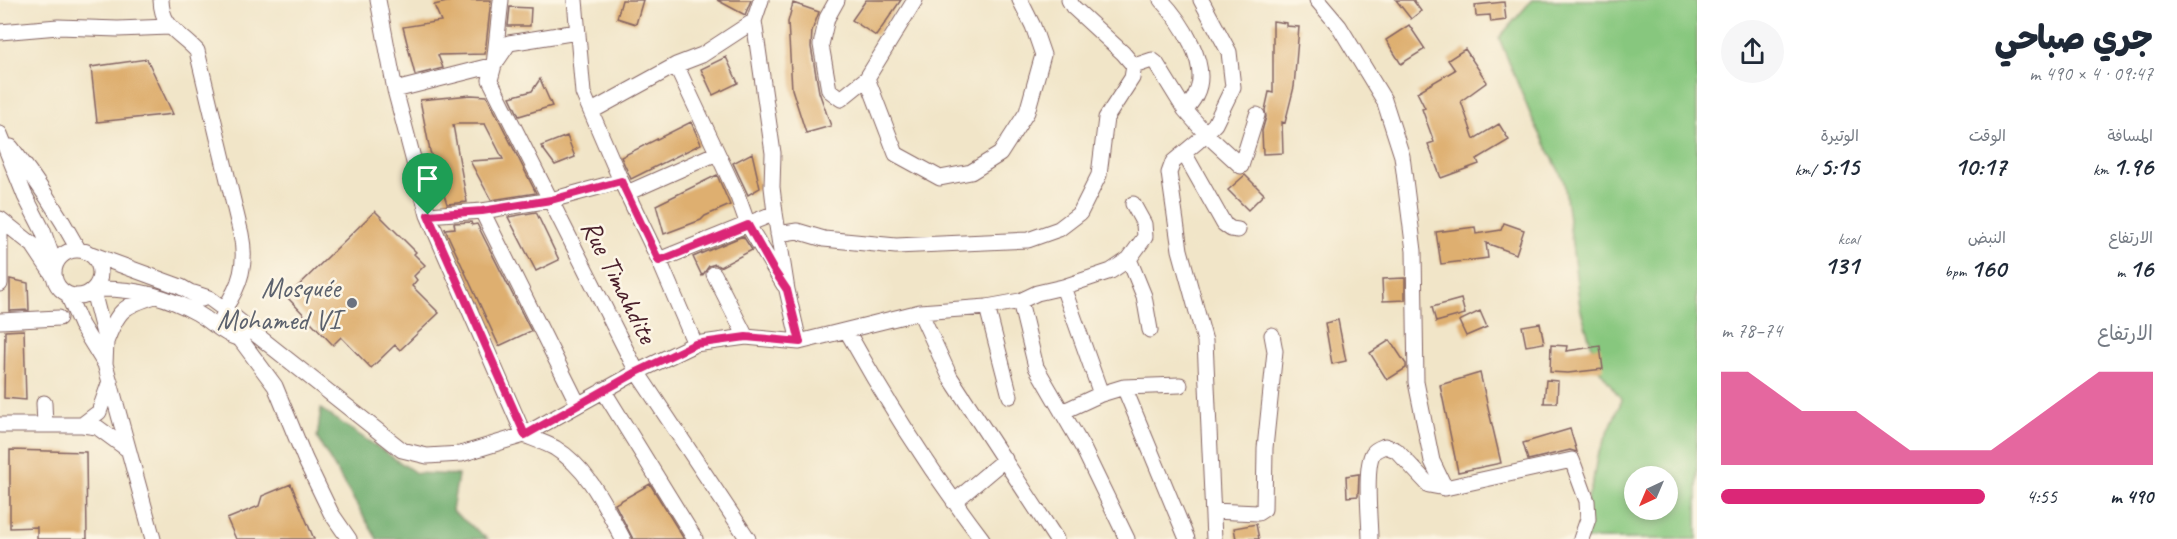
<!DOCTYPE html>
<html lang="ar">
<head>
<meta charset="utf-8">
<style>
  body { margin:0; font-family:Caveat,"Playpen Sans Arabic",sans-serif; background:#f6f6f7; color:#1f2937; direction:rtl; height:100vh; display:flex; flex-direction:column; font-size:22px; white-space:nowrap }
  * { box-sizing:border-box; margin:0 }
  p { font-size:20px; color:#747a83 }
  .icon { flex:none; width:33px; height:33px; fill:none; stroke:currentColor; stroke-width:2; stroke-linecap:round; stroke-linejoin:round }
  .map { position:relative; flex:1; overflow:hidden; direction:ltr }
  .details { display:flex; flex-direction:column; background:#fff; width:480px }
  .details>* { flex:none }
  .needle { width:39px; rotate:224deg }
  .tools { position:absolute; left:1624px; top:466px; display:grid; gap:12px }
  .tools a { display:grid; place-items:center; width:54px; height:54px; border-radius:50%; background:#fff; box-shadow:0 3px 9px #0003; font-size:30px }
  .pin { position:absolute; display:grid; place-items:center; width:51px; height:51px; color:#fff; margin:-62px -26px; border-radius:50% 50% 50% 0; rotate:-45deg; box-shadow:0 0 6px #0007 }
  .pin .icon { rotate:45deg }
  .round { display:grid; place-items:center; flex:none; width:63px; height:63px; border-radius:32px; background:#f6f6f7 }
  .summary { display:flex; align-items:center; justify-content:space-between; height:102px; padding:0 24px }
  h1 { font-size:33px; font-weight:800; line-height:45px }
  .metrics { display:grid; grid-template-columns:repeat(3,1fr); gap:9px; height:102px; padding:6px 24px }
  .metrics div { display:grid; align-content:center }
  .metrics b { font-size:26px; font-weight:800 }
  .metrics small { font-size:16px; font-weight:400 }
  .metrics p { font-size:16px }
  .chart { height:168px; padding:12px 24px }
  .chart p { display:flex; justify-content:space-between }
  .chart svg { width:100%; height:108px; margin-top:6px; fill:#db2777; opacity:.7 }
  ul { padding:0 24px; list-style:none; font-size:20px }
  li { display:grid; grid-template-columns:96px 72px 1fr; align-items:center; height:45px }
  li i { height:15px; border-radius:8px; background:#db2777 }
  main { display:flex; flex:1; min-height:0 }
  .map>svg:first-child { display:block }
  .green { fill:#87c77e; stroke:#687354; stroke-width:1.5; fill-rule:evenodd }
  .forest { fill:#6dac6d; stroke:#5c664c; stroke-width:1.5 }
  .building { fill:#deaf70 }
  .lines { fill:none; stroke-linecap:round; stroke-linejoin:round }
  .minor-casing { stroke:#846462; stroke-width:17 }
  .minor { stroke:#fff; stroke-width:15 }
  .route-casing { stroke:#fff; stroke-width:12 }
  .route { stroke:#db2777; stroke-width:8 }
  .worship-dot { fill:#6b7280; stroke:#fcf5e5; stroke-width:2 }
  .labels { text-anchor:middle; stroke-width:5; stroke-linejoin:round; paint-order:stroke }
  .street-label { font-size:28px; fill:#4a1f2b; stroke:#fcf5e5 }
  .worship-label { font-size:28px; fill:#5b616d; stroke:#fcf5e5; text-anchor:end }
</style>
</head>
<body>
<main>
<section class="details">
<div class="summary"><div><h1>جري صباحي</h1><p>09:47 · 4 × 490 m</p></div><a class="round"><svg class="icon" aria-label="share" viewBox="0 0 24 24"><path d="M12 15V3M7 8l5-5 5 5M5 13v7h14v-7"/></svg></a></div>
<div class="metrics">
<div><p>المسافة</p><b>1.96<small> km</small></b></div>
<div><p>الوقت</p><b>10:17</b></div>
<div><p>الوتيرة</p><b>5:15<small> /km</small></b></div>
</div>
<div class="metrics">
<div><p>الارتفاع</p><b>16<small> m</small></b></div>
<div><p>النبض</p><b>160<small> bpm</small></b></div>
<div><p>kcal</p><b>131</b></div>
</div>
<div class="chart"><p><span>الارتفاع</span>74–78 m</p>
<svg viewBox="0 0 160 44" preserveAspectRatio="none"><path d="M0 44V6L10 6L20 14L30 22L40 22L50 22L60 30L70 38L80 38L90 38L100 38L110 30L120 22L130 14L140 6L150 6L160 6V44z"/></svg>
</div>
<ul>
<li><b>490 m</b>4:55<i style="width:100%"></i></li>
</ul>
</section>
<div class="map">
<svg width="1697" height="539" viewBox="0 0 1697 539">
  <rect width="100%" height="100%" fill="#fcf5e5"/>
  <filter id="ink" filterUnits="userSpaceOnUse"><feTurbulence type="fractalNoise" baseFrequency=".0167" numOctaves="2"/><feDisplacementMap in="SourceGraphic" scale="12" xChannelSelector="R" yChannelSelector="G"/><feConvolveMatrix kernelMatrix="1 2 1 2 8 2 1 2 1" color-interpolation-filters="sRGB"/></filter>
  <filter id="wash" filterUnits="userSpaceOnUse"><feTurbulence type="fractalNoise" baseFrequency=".008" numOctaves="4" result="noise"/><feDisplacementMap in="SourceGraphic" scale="24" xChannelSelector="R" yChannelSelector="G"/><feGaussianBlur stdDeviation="1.35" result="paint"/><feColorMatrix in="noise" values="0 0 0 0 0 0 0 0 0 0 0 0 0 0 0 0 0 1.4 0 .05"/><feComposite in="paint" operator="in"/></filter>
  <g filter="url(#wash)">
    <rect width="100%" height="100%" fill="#f1e5c8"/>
    <path class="green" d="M1532 0H1697V539H1576L1593 481 1597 457 1622 400 1598 368 1580 307 1564 181 1531 116 1499 38ZM1635 477H1668V510H1635Z"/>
    <path class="forest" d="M321 409 416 473 458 475 452 511 488 539H377L317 438Z"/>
    <g id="blocks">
      <path class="building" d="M455 0H491L485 54 438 55 443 68 415 75 403 27 441 21 434 5Z
        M622 0H643L636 24 617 18Z
        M717 0H751L745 15Z
        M866 0H901L876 36 852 20Z
        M1396 0H1413L1421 11 1411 19Z
        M1504 2 1506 20 1491 22 1490 15 1476 16 1475 5Z
        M793 3 819 12 812 31 811 47 819 92 831 126 806 133 792 89 788 22Z
        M510 7 531 8 530 26H508Z
        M1273 21 1286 23V26L1299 27 1294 87 1285 123 1282 122 1283 153 1263 154 1262 131 1266 117 1265 110 1269 92 1273 93Z
        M1409 25 1425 49 1401 64 1386 40Z
        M1465 49 1487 82 1461 101 1474 139 1499 124 1509 140 1477 159 1479 164 1441 178 1428 144 1434 142 1422 109 1425 108 1417 92 1455 70 1448 60Z
        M726 57 738 83 713 95 701 69Z
        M147 59 173 114 97 122 91 67Z
        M540 79 552 106 519 116 510 97 532 91Z
        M471 95 487 96 536 193 491 200 470 161 503 159 485 124H457L453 125 467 202 447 204 430 151 420 100Z
        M691 122 701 144 631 179 621 157Z
        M567 136 575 157 555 165 541 146Z
        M752 153 760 188 748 195 733 163Z
        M717 175 730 205 705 216 701 220 664 234 656 205Z
        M1245 175 1264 194 1248 210 1228 190Z
        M375 211 416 252 414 254 425 265 414 276 417 280 412 286 439 313 400 350 395 345 371 368 341 337 333 345 287 297Z
        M536 212 559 260 536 271 508 217Z
        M471 222 472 225 477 224 531 331 499 346 445 229 455 228 454 223Z
        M1504 223 1524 230 1516 254 1486 243 1488 258 1441 264 1436 232 1475 227 1476 234 1501 230Z
        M743 236 752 250 720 267 715 264 709 266 702 276 693 257Z
        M1405 278V300L1383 301 1382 279Z
        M10 279 28 283 29 310 10 311Z
        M1461 299 1465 314 1436 322 1432 307Z
        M1480 311 1487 327 1466 336 1459 321Z
        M1338 320 1346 361 1332 364 1325 323Z
        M1540 323 1544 343 1526 346 1522 326Z
        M24 330 26 400 4 398 5 331Z
        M1390 340 1406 364V368L1387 380 1370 353Z
        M1551 345 1567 346 1566 351 1600 346 1603 369 1568 373 1550 372Z
        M1480 373 1501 463 1458 472 1440 385Z
        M1546 380 1558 381 1557 403H1544Z
        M1570 429 1577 452 1570 450 1528 460 1523 443Z
        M10 450 86 452 87 539H37V527L10 528Z
        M1359 474 1358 496 1347 497 1346 476Z
        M291 484 314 539H236L227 519 259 506 262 496Z
        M650 484 684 539H633L615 504Z
        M1256 524 1259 539H1236L1234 528Z"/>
    </g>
  </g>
  <g filter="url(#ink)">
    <use href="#blocks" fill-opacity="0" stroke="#846462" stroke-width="1.5"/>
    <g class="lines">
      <g class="minor-casing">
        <path id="minor" d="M161 0C162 29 180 32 197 51L241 234C247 263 241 285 224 309
          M378 0 395 90 428 215 524 435C534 439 546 443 555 448 589 469 605 506 623 539
          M501 0 494 65 490 80 637 372 748 539
          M575 0 583 93 621 181 659 260 695 344
          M761 0 754 21 773 153 772 187 775 213 787 290 799 342
          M837 0 827 18 821 45 829 90 841 99 867 78 915 0
          M1161 0C1180 20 1211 65 1196 94 1194 100 1189 105 1185 110
          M1201 0 1229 52 1233 87 1215 124 1197 142 1173 162 1169 173 1180 250 1205 341 1214 539
          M1317 0 1339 26 1384 100 1402 156 1414 251 1416 382 1432 461 1445 488 1572 460 1587 501 1588 519 1581 539
          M0 32 58 27 118 29 169 27
          M676 65 738 197 748 225 784 285
          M1134 66 1152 60 1156 63 1185 110 1206 134 1241 166 1257 115
          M867 78 896 154 940 178 971 172 1000 154 1027 112 1043 55 1033 26 1020 0
          M395 90 494 65 509 43 577 32
          M592 111 676 65 702 55 754 21
          M0 134 25 196 43 231 55 265
          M11 147C36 179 59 214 78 249
          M1184 153 1224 224 1231 229 1238 230
          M627 193 717 153
          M482 211 578 404
          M428 215 482 211 551 200 621 181
          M0 219 33 245 53 275
          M0 230V284
          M778 234 797 231 824 239 896 246 1028 240 1059 229 1080 213 1099 175 1106 118 1132 78 1134 66 1123 53 1073 7 1069 0
          M54 273a23 23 0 1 1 46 0a23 23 0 1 1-46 0Z
          M91 254 181 287 202 299
          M1129 259 1144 296 1150 330
          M659 260 775 213
          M714 274 746 337
          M1063 287 1101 394 1124 387 1187 539
          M95 289C131 288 166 295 197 313 211 321 222 333 237 338
          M93 291 106 342 105 364
          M194 293 209 298 224 309 402 450 427 456 461 454 524 435 637 372 695 344 746 337 799 342 920 312 987 307 1020 301 1037 293 1063 287 1111 271 1129 259 1145 237 1144 224 1133 204
          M68 295 81 325 105 364 153 539
          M1020 301 1036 367 1083 448 1127 539
          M987 307 1010 396
          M920 312 950 377 1056 539
          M223 316 275 386 305 459 331 513 349 539
          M0 321 59 318
          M847 331C887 403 932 473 982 539
          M106 342C118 310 123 306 155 296
          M1124 387 1180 385
          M603 390 695 539
          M44 403 45 425
          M1062 412 1101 394
          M0 425H82L97 427 127 449
          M82 425 99 412 110 381
          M954 502 1005 459
          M1213 511 1258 513 1264 509 1265 448 1275 351 1272 335
          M1370 539C1370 521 1364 467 1373 453 1376 449 1380 448 1385 446L1396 450 1429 485 1445 488"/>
      </g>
      <use href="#minor" class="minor"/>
    </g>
  </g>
  <g class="lines" filter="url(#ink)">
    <g class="route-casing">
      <path id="route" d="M621 181 659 261 748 225 773 269 787 290 800 342 746 337 695 344 637 372 525 435 428 215 482 211 551 200Z"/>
    </g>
    <use href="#route" class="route"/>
  </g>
  <circle class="worship-dot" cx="352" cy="303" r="6"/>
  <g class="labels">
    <g class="street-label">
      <text transform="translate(620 281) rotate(63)" y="10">Rue Timahdite</text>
    </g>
    <g class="worship-label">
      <text x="340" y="297">Mosquée<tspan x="340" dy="32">Mohamed VI</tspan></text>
    </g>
  </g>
</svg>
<div class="tools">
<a><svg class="needle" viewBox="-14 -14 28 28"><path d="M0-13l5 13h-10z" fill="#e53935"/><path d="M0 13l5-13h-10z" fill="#747a83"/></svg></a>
</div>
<div class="pin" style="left:428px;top:215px;background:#1e9e55"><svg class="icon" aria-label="arrive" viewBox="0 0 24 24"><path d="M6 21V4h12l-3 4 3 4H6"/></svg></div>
</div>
</main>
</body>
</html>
